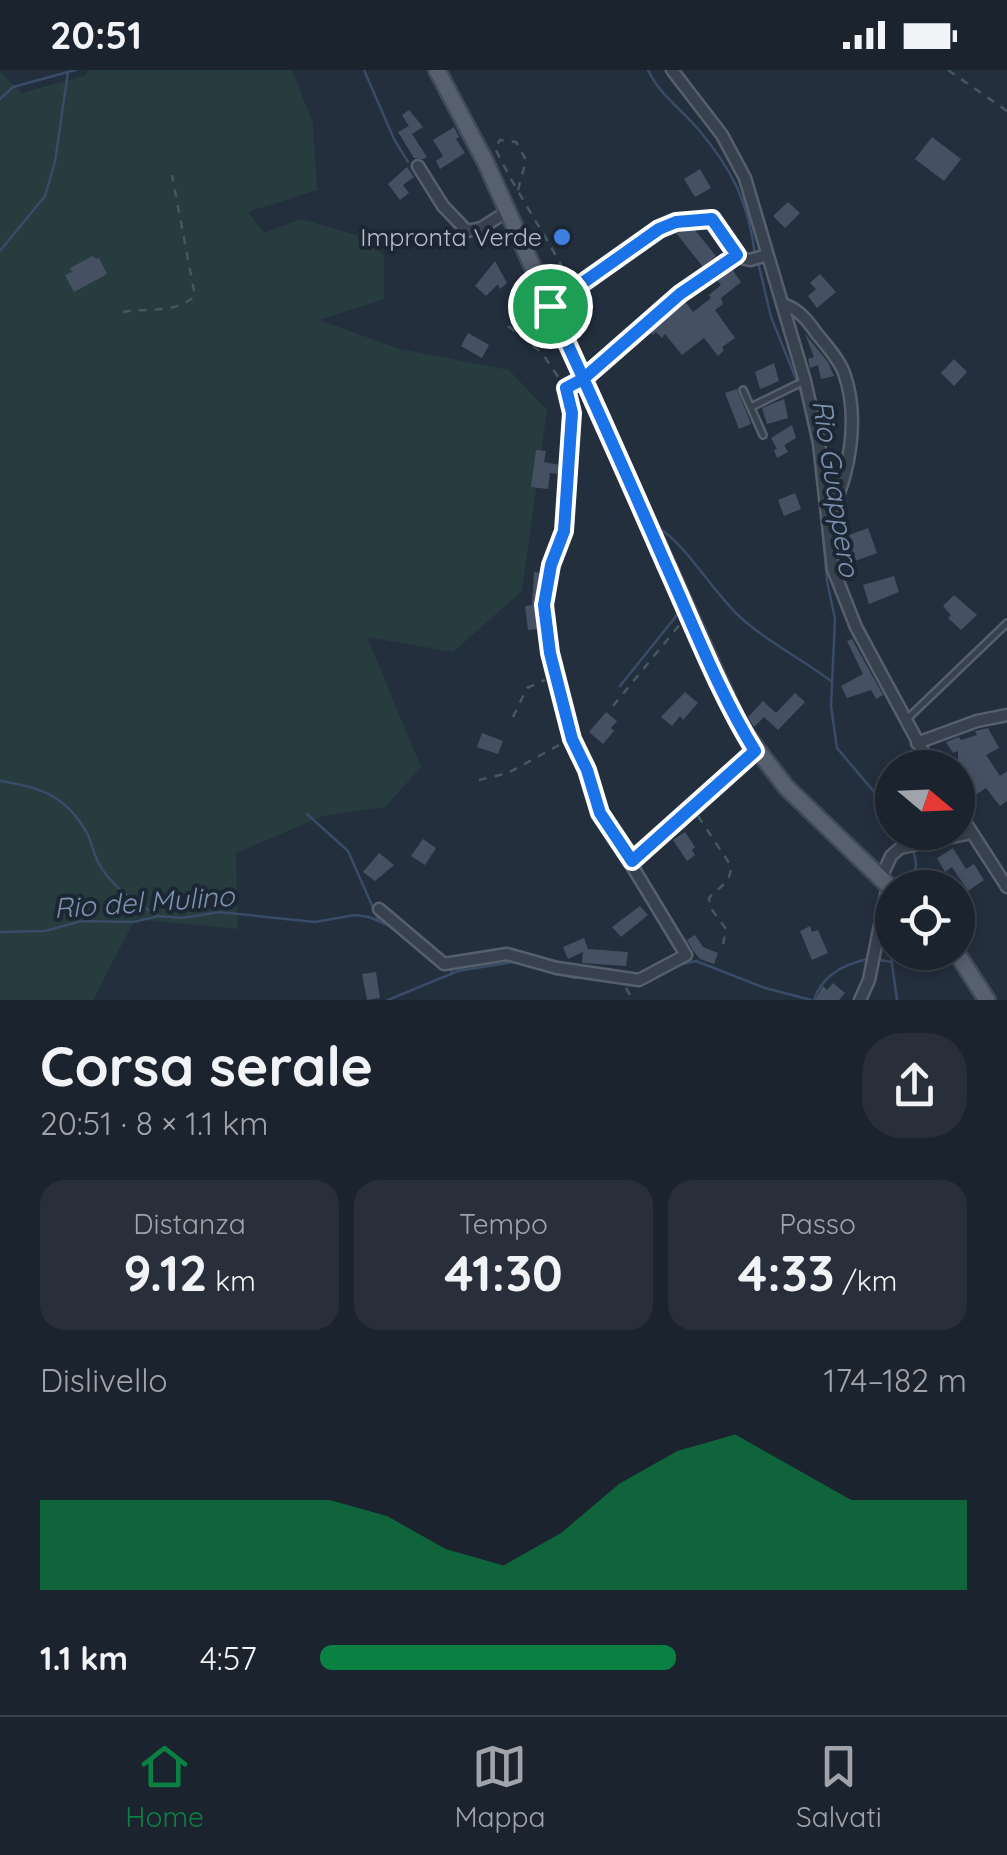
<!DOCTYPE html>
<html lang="it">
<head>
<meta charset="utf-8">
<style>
  body { margin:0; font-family:Quicksand,sans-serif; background:#282f3a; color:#f1f3f6; height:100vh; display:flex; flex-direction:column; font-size:38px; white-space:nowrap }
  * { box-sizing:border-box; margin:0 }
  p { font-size:32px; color:#a0a4aa }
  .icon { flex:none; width:55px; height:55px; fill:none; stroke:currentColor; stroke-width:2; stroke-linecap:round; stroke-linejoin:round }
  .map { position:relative; height:930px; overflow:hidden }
  .details { display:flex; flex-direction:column; background:#1b232e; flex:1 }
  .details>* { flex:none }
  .needle { width:65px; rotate:109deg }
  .tools { position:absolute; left:875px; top:680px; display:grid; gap:20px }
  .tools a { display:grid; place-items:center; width:100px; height:100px; border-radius:50%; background:#1b232e; box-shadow:0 5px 15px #0003,0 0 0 2px #39404a; font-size:50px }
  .pin { position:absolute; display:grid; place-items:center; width:85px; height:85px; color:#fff; margin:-42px; border:5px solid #fff; border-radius:50%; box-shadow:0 2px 10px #0007 }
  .round { display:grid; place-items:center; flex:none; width:105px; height:105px; border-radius:40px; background:#282f3a }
  .summary { display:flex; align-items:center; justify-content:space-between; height:170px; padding:0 40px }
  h1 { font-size:55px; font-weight:700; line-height:75px }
  .stats { display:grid; grid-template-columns:repeat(3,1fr); gap:15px; height:170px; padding:10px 40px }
  .stats div { display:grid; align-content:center; border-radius:25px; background:#282f3a; text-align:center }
  .stats b { font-size:50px; font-weight:700 }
  .stats small { font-size:28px; font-weight:400 }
  .stats p { font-size:28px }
  .chart { height:280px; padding:20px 40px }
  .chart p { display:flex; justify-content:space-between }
  .chart svg { width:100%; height:180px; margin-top:10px; fill:#0b8043; opacity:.7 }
  ul { padding:0 40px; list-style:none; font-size:32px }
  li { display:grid; grid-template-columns:160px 120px 1fr; align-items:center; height:75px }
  li i { height:25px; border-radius:12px; background:#0b8043 }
  .status { display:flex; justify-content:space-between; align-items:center; height:70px; padding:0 50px; background:#1b232e; direction:ltr }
  .status svg { height:28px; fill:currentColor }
  .tab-bar { display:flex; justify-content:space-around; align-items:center; height:140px; border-top:2px solid #39404a; background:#1b232e; font-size:28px; color:#a0a4aa }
  .tab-bar a { display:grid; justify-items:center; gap:5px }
  .tab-bar .current { color:#0b8043 }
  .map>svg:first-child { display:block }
  .green { fill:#263c3f }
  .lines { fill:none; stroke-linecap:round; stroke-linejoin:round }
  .stream { stroke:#394c67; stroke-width:2.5 }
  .building { fill:#455162 }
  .service-casing { stroke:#565f6c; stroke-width:10 }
  .minor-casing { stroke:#565f6c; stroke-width:15 }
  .primary-casing { stroke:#414a57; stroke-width:20 }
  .path { stroke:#44595c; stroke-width:2.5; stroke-dasharray:8 8; stroke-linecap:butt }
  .service { stroke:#38414e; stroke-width:5 }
  .minor { stroke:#38414e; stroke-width:10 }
  .primary { stroke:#56606e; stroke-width:15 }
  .route-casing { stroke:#fff; stroke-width:20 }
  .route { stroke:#1a73e8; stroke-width:12 }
  .shop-dot { fill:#3f7fe0; stroke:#1d2633; stroke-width:4 }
  .labels { text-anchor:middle; stroke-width:8; stroke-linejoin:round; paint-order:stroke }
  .poi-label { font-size:25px; fill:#b4bcc9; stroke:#1d2633; text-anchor:end }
  .water-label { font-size:28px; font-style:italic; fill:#7c92b1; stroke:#1d2633 }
</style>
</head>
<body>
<div class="status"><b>20:51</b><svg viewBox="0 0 49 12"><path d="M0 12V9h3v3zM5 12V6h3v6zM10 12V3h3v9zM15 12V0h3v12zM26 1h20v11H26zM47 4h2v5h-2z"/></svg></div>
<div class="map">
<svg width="1007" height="930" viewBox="0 0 1007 930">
  <rect width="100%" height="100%" fill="#242f3e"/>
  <path class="green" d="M88 0H292L313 53 317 120 248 142 264 163 301 149 369 169 384 186V229L319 250 400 279 509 300 547 340 522 521 453 582 367 567 421 697 385 737 323 746 236 783 238 859 135 849 93 930H0V2L22 23 86 5Z"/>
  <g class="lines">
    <path class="stream" d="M364 0 394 69 408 92
      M648 0C659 24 681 39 698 59 732 99 748 131 755 184
      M0 29 13 17 75 0
      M0 181 45 126 55 92 68 2
      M758 192 771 247 803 326 816 389
      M821 441 827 511 835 549 831 636 837 678 892 743
      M660 459C687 476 713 522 740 547 767 572 802 589 831 611
      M620 616 677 545H681
      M0 711C41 717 67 726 88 765 92 774 94 785 99 794 112 817 135 833 157 845
      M307 744 348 781 378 849
      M913 778 916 794 914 818
      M0 862 45 861 81 851 133 852 159 846 182 848 219 842 315 852 355 845 369 847 392 857
      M892 864 891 887 897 930
      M879 890 892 892
      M678 895 696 891 765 918 811 930
      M447 896 453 903
      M554 902 574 908 590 907
      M388 930 458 901 519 891
      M814 930C822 905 844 894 868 889"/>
  </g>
  <path class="building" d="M409 40 423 57 412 64 427 87 423 89 414 88 398 62 409 56 402 45Z
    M454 57 459 67 456 69 465 83 440 99 436 91 443 86 433 70Z
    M932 67 961 89 944 111 915 89Z
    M407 97 414 107 403 115 409 123 400 130 388 114Z
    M700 99 711 118 695 127 684 109Z
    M788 132 800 143 785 158 773 146Z
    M694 159 716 186 703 197 676 163Z
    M93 186 96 189 99 188 107 204 74 222 65 205 72 202 70 198Z
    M495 191 507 213 500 219 498 214 486 226 475 216Z
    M731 198 741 212 721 228 723 234 715 240 735 268 722 277 724 280 718 286 704 268 682 285 665 264 662 268 656 262 653 265 650 262 685 231 693 242 711 228 709 225 721 215 716 209Z
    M820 204 836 222 817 238 808 226 816 219 810 213Z
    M468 263 489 275 482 288 461 276Z
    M805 264 828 292 834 306 821 309 818 295 810 298 808 289 814 287Z
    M954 289 967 302 954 316 941 303Z
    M774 293 779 311 760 319 755 302Z
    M737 319 751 354 739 359 725 323Z
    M784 329 788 348 767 354 762 338Z
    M792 355 796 368 784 375 788 382 777 388 774 380 777 379 771 368Z
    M536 380 546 381 544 392 560 395 559 404 550 403 548 419 531 417Z
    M795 423 801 439 784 446 778 430Z
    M868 458 877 483 855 491 847 466Z
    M534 502 541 503 535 534 538 559 528 560 525 536 532 535Z
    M894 506 899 522 869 534 863 515Z
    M954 525 977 545 961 560 948 548 951 545 943 536Z
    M852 569 883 625 876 629 871 620 847 628 841 616 863 604 847 571Z
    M685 622 698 633 683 650 680 646 672 656 661 647Z
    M795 623 805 632 778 660 764 647 754 657 750 651 748 647 763 631 776 643Z
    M606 642 617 651 611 658 614 661 603 674 589 662Z
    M988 658 999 678 986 685 1000 706 1007 701V731L1000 736 986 718 962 734 958 726V681L953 683 946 672 959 667 961 670 977 665 975 661Z
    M482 663 503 671 498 684 477 677Z
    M685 762 695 777 692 780 695 785 687 791 673 770Z
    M423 769 436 778 425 795 411 786Z
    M953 778 966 799 974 794 984 810 968 821 952 797 945 802 937 788Z
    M379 783 394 795 375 811 363 802Z
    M640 836 648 845 621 867 612 857Z
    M810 856 812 862 818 860 828 883 812 890 800 861Z
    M695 865 703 877 718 883 714 894 700 889 694 882 687 870Z
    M584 868 588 879 628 882 626 896 582 893 583 882 568 889 563 877Z
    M376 902 380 928 367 930 362 904Z
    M833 913 845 923 839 930H815L823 916 827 920Z"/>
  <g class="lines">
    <g class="service-casing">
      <path id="service" d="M743 320 763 365
        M751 337 802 312
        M908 648 1007 553"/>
    </g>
    <g class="minor-casing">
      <path id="minor" d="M672 0 722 65 745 108 805 311 819 373 833 499 856 557 932 698
        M418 96 443 136 467 161 481 158 508 141
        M782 234C798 238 808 251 817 264 826 275 839 289 844 303 860 347 850 407 828 447
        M550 236 659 159 676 152 712 149 737 185
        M583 309 680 224 733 186 750 190 767 185
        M917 673 977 651 1007 645
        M958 741 1007 817
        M631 791 755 681
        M881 808 891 786 900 778 971 763
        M379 839 444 894 507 884 557 898 639 910 686 885 600 743 587 700 572 669 550 583 544 535 551 495
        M860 930 869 910 888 815"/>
    </g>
    <g class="primary-casing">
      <path id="primary" d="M437 0 485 91 740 657 786 717 892 819
        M956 882 987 930"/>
    </g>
    <path class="path" d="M948 0 1007 41
      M518 120 526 90 516 72 500 70 495 78C516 122 546 165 569 210
      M123 242C149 237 173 245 195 226L172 105
      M508 256 542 283 565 317
      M555 484C568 449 575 354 566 318L573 314
      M613 636 681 553
      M513 647 527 618 545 610
      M479 710 508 703 561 674
      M698 746 731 796C731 813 719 817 709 828L710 837 726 859 723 875
      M626 918 633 930"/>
    <use href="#service" class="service"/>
    <use href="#minor" class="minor"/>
    <use href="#primary" class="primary"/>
  </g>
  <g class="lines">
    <g class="route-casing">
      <path id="route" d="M550 236C590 322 628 408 666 495 694 557 719 623 755 681L632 791 600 743 587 700 572 669 550 583 544 535 551 495 564 461 572 343 566 318 583 309 680 224 737 185 712 149 676 152 659 159 550 236"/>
    </g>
    <use href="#route" class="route"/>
  </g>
  <circle class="shop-dot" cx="562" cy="167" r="10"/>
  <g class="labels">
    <g class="poi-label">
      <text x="542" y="176">Impronta Verde</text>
    </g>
    <g class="water-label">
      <text transform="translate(836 418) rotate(81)" y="10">Rio Guappero</text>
      <text transform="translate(144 832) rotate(-4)" y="10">Rio del Mulino</text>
    </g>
  </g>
</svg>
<div class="tools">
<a><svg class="needle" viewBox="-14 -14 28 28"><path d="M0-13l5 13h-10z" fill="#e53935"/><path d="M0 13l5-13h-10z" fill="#a0a4aa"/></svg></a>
<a><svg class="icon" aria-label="locate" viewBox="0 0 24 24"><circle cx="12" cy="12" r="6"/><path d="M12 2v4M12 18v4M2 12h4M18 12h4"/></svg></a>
</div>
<div class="pin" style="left:550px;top:236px;background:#1e9e55"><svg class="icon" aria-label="arrive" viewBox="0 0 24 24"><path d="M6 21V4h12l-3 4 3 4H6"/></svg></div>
</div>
<section class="details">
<div class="summary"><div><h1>Corsa serale</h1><p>20:51 · 8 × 1.1 km</p></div><a class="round"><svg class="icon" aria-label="share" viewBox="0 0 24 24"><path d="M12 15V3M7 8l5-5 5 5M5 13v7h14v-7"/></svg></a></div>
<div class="stats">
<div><p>Distanza</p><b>9.12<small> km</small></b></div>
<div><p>Tempo</p><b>41:30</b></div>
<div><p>Passo</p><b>4:33<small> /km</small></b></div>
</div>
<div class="chart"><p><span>Dislivello</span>174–182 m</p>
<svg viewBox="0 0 160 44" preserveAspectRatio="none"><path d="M0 44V22L10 22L20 22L30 22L40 22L50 22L60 26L70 34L80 38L90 30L100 18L110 10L120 6L130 14L140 22L150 22L160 22V44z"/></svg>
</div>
<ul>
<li><b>1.1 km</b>4:57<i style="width:55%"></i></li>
</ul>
</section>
<nav class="tab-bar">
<a class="current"><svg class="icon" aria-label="home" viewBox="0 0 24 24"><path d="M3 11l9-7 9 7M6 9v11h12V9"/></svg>Home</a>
<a><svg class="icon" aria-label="map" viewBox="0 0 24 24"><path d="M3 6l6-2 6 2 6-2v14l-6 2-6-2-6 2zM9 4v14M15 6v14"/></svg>Mappa</a>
<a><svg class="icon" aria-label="saved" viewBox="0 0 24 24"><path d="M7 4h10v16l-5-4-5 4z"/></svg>Salvati</a>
</nav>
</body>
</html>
